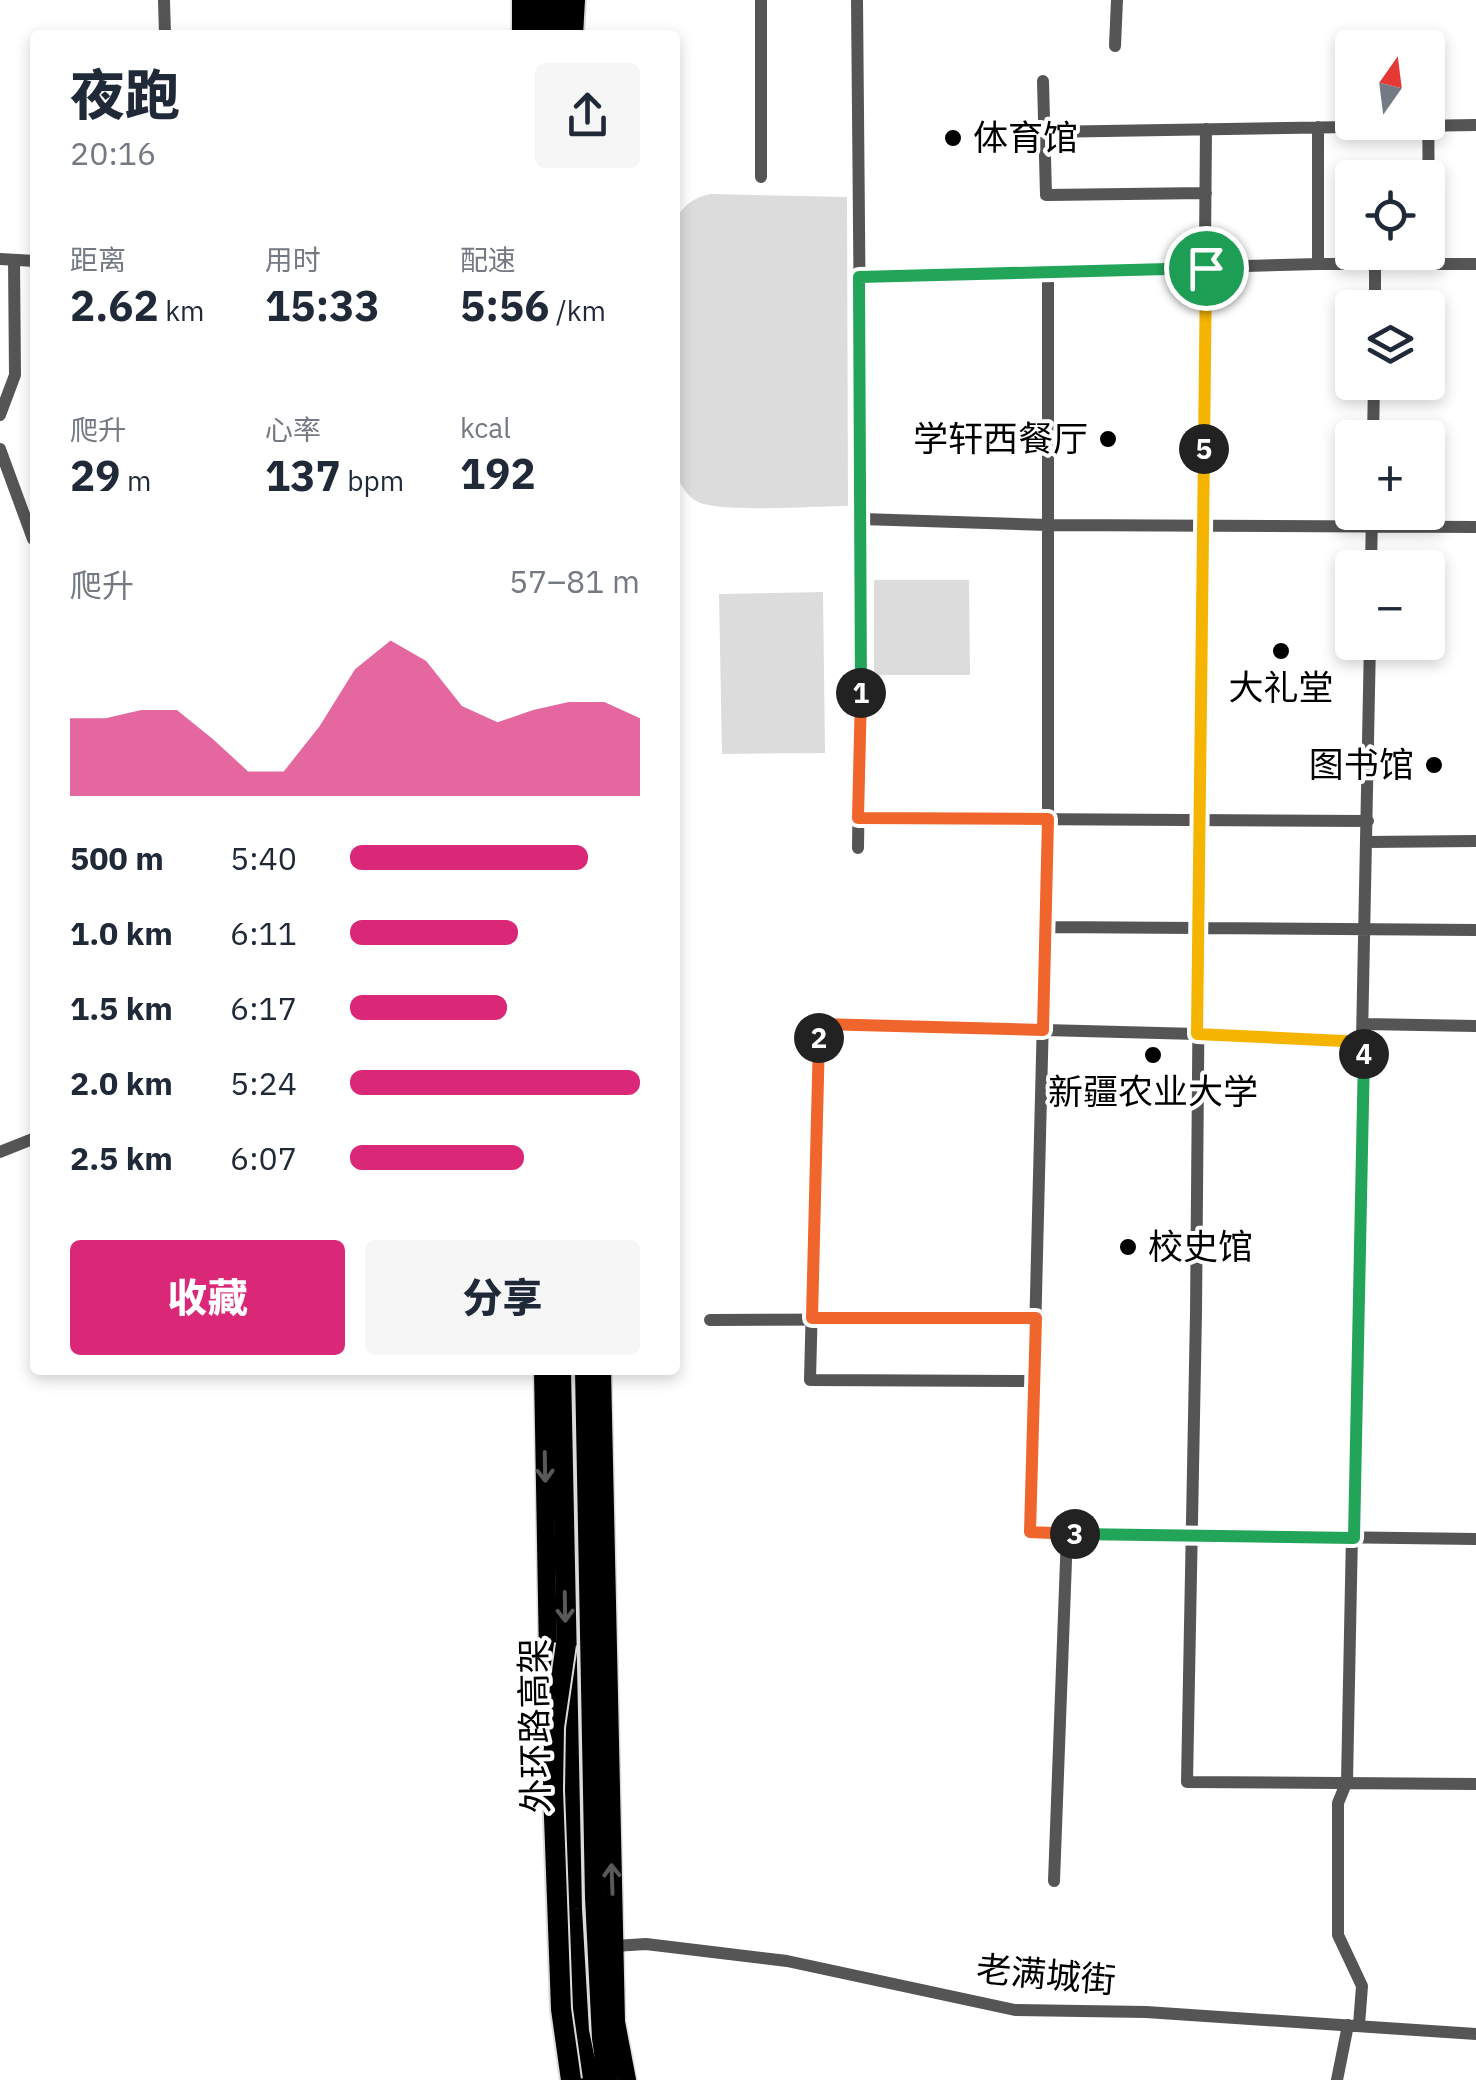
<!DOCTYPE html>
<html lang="zh">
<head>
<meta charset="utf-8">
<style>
  body { margin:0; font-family:"IBM Plex Sans","Noto Sans SC",sans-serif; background:#f6f6f7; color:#1f2937; height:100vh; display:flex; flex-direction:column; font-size:38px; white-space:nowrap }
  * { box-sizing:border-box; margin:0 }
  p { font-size:32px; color:#747a83 }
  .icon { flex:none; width:55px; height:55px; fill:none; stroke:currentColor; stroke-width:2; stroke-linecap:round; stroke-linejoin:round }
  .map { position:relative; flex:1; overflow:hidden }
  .side { position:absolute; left:30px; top:30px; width:650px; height:1345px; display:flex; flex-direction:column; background:#fff; border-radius:10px; box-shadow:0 5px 15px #0003 }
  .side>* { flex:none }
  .needle { width:65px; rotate:14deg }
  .tools { position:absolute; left:1335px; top:30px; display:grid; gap:20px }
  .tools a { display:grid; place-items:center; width:110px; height:110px; border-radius:10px; background:#fff; box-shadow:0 5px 15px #0003; font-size:50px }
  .pin { position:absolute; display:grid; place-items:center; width:85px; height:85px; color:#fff; margin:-42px; border:5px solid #fff; border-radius:50%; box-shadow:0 2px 10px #0007 }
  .km { position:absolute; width:50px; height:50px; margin:-25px; border-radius:50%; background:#222; color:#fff; font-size:28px; line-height:50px; text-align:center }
  .round { display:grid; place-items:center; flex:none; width:105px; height:105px; border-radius:10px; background:#f6f6f7 }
  .headline { display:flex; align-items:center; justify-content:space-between; height:170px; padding:0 40px }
  h1 { font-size:55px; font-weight:800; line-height:75px }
  .metrics { display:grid; grid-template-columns:repeat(3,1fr); gap:15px; height:170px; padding:10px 40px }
  .metrics div { display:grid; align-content:center }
  .metrics b { font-size:42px; font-weight:800 }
  .metrics small { font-size:28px; font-weight:400 }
  .metrics p { font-size:28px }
  .chart { height:280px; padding:20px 40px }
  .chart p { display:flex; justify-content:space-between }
  .chart svg { width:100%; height:180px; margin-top:10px; fill:#db2777; opacity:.7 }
  .action { display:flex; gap:20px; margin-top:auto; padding:20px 40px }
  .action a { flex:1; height:115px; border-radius:10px; background:#db2777; color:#fff; font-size:40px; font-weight:800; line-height:115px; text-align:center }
  .action a+a { background:#f6f6f7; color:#1f2937 }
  ul { padding:0 40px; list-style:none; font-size:32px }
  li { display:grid; grid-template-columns:160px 120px 1fr; align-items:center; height:75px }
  li i { height:25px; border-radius:12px; background:#db2777 }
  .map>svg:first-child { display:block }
  .green { fill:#dcdcdc }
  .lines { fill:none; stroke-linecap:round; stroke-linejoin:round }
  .major-casing { stroke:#dbdbdb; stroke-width:21 }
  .highway-casing { stroke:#dbdbdb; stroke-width:24 }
  .minor { stroke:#555; stroke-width:12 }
  .major { stroke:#000; stroke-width:18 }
  .highway { stroke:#000; stroke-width:20 }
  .highway-bridge-casing { stroke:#dbdbdb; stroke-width:24; stroke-linecap:butt }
  .highway-bridge { stroke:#000; stroke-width:20 }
  .oneway { stroke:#595959 }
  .split-1-casing { stroke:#fff; stroke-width:20 }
  .split-2-casing { stroke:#fff; stroke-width:20 }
  .split-3-casing { stroke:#fff; stroke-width:20 }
  .split-4-casing { stroke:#fff; stroke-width:20 }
  .split-5-casing { stroke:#fff; stroke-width:20 }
  .split-6-casing { stroke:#fff; stroke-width:20 }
  .split-1 { stroke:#22a559; stroke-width:12 }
  .split-2 { stroke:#f0652b; stroke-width:12 }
  .split-3 { stroke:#f0652b; stroke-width:12 }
  .split-4 { stroke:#22a559; stroke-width:12 }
  .split-5 { stroke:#f5b400; stroke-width:12 }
  .split-6 { stroke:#f5b400; stroke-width:12 }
  .poi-dot { fill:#000; stroke:#fff; stroke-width:4 }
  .labels { text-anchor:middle; stroke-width:8; stroke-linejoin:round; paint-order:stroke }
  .poi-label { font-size:35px; fill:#000; stroke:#fff; text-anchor:start }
  .street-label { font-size:35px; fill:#000; stroke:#fff }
</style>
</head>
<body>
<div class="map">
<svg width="1476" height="2080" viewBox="0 0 1476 2080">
  <rect width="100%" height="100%" fill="#fff"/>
  <path class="green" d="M710 194 847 197 848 506C817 506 722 513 698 502 686 496 680 484 675 471V223C681 206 693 198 710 194Z
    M874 580H969L970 675H874Z
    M823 592 825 753 722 754 719 594Z"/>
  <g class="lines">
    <g class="major-casing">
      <path id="major" d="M521 0V35
        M543 1370 549 1714
        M602 1370 616 2022 627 2080"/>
    </g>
    <g class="highway-casing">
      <path id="highway" d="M539 0V35
        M558 0 559 35
        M573 35 575 0
        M561 1370 572 1909 579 2031 589 2080
        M585 1370 595 1897 602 2038 608 2080"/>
    </g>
    <path class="minor" d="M164 0 165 35
      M761 0V177
      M857 0 862 563 858 848
      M1115 46 1117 0
      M1428 64 1429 263
      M1043 81 1046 195 1206 193
      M1318 127V264
      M1206 129 1196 1313 1187 1782 1476 1784
      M1044 132 1476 125
      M0 259 35 261
      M1375 264V308
      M1048 273V819L1030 1533 1476 1539
      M859 277 1318 264H1476
      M0 415 15 375 14 260
      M1373 438 1374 382
      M0 449 33 539
      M862 519 1047 525 1476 527
      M1371 568 1372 512
      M858 818 1368 821
      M1367 842 1476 841
      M1046 927 1476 930
      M1364 1024 1476 1026
      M0 1152 35 1138
      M710 1320 1036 1319
      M1035 1381 810 1380 819 1024 1197 1034 1364 1042
      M1054 1881 1067 1534
      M614 1946 646 1944 787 1961 1015 2010 1146 2012 1476 2034
      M1359 2025 1362 1986 1338 1935V1803L1347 1781 1370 642
      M1337 2080 1348 2025"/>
    <use href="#major" class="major"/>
    <use href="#highway" class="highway"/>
    <g class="highway-bridge-casing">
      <path id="highway-bridge" d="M566 1644 554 1727 553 1790 561 2009 571 2080"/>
    </g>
    <use href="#highway-bridge" class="highway-bridge"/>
  </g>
  <defs><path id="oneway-shaft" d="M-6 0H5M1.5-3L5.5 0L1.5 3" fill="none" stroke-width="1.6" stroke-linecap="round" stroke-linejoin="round" transform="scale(2.5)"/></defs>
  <g class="oneway">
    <use href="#oneway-shaft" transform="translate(545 1467) rotate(89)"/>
    <use href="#oneway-shaft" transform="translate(565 1607) rotate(89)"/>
    <use href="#oneway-shaft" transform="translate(612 1879) rotate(-92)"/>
  </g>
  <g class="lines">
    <g class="split-1-casing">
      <path id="split-1" d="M861 693 859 277 1206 268"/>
    </g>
    <g class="split-2-casing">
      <path id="split-2" d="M819 1038V1024L1043 1030 1048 819 858 818 861 693"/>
    </g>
    <g class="split-3-casing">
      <path id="split-3" d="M819 1038 812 1318H1036L1030 1532 1075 1534"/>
    </g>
    <g class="split-4-casing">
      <path id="split-4" d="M1075 1534 1354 1538 1364 1054"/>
    </g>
    <g class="split-5-casing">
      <path id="split-5" d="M1204 449 1197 1034 1364 1042V1054"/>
    </g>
    <g class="split-6-casing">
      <path id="split-6" d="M1204 449 1206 268"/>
    </g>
    <use href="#split-1" class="split-1"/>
    <use href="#split-2" class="split-2"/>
    <use href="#split-3" class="split-3"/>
    <use href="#split-4" class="split-4"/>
    <use href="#split-5" class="split-5"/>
    <use href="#split-6" class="split-6"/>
  </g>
  <g class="poi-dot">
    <circle cx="953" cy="138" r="10"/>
    <circle cx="1108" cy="439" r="10"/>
    <circle cx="1281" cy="651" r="10"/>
    <circle cx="1434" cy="765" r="10"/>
    <circle cx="1153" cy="1055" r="10"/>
    <circle cx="1128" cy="1247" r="10"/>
  </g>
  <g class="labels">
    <g class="poi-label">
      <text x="973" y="150">体育馆</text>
      <text x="1088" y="451" text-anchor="end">学轩西餐厅</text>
      <text x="1281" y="700" text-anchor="middle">大礼堂</text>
      <text x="1414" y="777" text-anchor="end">图书馆</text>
      <text x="1153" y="1104" text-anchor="middle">新疆农业大学</text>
      <text x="1148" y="1259">校史馆</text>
    </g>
    <g class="street-label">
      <text transform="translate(535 1726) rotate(-91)" y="12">外环路高架</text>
      <text transform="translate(1046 1975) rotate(5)" y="12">老满城街</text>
    </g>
  </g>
</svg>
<div class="tools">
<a><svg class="needle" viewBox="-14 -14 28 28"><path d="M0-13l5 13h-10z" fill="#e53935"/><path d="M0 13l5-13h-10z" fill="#747a83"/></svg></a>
<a><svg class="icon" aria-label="locate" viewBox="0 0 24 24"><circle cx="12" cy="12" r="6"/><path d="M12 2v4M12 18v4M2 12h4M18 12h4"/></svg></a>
<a><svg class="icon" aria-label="layers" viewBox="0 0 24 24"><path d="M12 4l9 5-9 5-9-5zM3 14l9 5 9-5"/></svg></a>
<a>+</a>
<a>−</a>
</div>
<div class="pin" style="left:1206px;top:268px;background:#1e9e55"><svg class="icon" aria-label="arrive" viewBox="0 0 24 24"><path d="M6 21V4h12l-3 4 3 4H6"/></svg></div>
<b class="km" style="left:861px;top:693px">1</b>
<b class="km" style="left:819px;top:1038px">2</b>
<b class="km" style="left:1075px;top:1534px">3</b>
<b class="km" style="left:1364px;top:1054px">4</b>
<b class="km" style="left:1204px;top:449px">5</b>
<section class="side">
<div class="headline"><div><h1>夜跑</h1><p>20:16</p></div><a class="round"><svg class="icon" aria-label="share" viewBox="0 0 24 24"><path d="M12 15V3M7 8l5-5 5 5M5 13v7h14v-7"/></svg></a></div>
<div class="metrics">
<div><p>距离</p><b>2.62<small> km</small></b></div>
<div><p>用时</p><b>15:33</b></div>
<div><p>配速</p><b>5:56<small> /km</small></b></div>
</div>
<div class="metrics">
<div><p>爬升</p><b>29<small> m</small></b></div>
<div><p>心率</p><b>137<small> bpm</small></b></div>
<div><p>kcal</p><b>192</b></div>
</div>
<div class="chart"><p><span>爬升</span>57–81 m</p>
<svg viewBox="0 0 160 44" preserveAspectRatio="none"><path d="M0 44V25L10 25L20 23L30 23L40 30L50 38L60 38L70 27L80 13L90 6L100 11L110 22L120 26L130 23L140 21L150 21L160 25V44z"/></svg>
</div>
<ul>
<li><b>500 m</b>5:40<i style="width:82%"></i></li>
<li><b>1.0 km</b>6:11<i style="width:58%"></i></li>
<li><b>1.5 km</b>6:17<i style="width:54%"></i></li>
<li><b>2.0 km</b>5:24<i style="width:100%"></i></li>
<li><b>2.5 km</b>6:07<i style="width:60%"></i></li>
</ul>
<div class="action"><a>收藏</a><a>分享</a></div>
</section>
</div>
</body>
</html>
